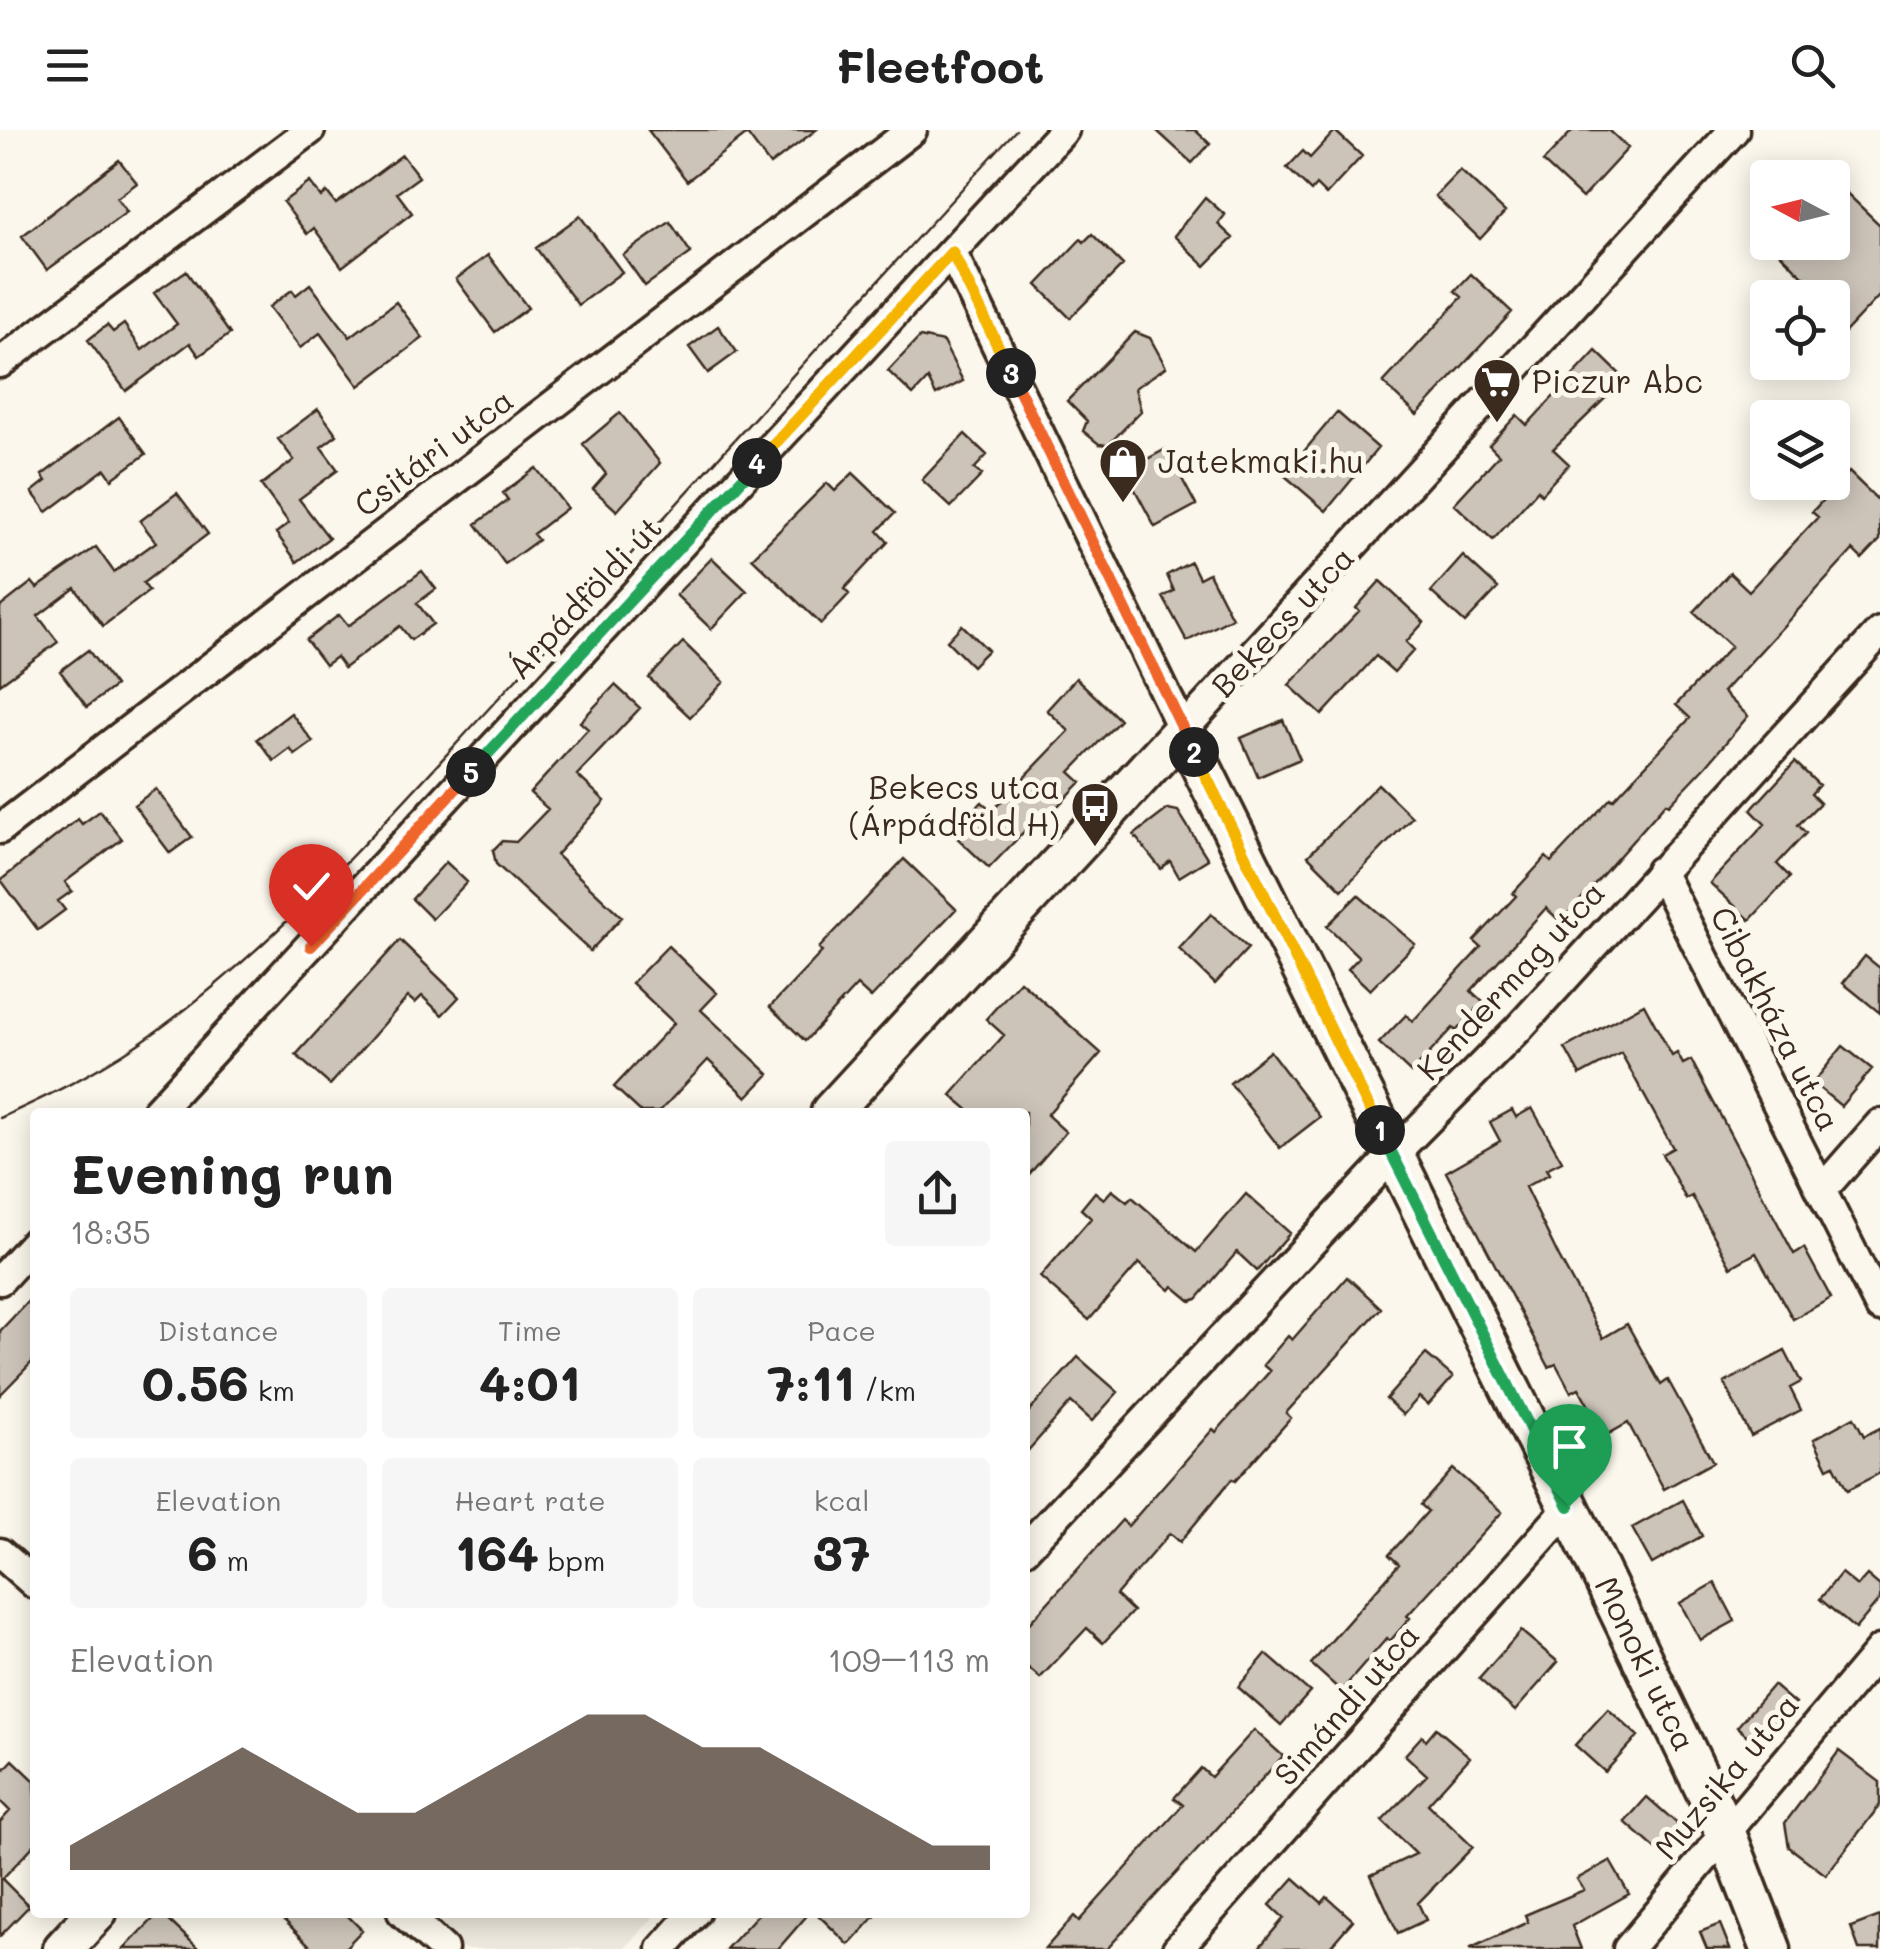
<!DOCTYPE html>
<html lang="en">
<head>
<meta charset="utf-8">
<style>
  body { margin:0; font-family:Mali,sans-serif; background:#f6f6f6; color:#222; height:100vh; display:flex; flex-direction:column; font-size:38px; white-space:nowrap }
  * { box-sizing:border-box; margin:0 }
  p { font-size:32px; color:#767676 }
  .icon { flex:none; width:55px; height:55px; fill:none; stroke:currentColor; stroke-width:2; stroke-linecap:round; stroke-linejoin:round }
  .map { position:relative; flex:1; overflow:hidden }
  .sheet { position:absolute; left:30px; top:978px; width:1000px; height:810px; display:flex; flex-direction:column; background:#fff; border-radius:10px; box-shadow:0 5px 25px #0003 }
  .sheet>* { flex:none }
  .needle { width:65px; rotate:277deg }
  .tools { position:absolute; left:1750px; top:30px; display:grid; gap:20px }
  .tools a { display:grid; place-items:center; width:100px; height:100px; border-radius:10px; background:#fff; box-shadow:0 5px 25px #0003; font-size:50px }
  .pin { position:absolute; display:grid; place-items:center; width:85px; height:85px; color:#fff; margin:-102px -42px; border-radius:50% 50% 50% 0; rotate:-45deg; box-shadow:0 0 10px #0007 }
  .pin .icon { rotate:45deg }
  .km { position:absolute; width:50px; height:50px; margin:-25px; border-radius:50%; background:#222; color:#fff; font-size:28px; line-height:50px; text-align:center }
  .round { display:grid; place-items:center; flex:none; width:105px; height:105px; border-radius:10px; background:#f6f6f6 }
  .summary { display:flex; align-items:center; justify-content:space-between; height:170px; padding:0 40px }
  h1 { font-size:55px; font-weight:700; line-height:75px }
  .figures { display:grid; grid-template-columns:repeat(3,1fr); gap:15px; height:170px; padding:10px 40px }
  .figures div { display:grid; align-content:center; border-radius:10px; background:#f6f6f6; text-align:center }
  .figures b { font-size:50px; font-weight:700 }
  .figures small { font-size:28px; font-weight:400 }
  .figures p { font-size:28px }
  .chart { height:280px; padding:20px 40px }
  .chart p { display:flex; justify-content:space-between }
  .chart svg { width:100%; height:180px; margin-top:10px; fill:#3b2a1e; opacity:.7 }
  header { display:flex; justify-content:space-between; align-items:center; height:130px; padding:0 40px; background:#fff; font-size:45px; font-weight:700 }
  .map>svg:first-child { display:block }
  .built { fill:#ede8dd }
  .building { fill:#ccc4b9; stroke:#3b2a1e; stroke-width:2.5 }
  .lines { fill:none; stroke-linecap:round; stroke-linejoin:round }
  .street-casing { stroke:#3b2a1e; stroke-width:35 }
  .secondary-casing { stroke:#3b2a1e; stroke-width:45 }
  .street { stroke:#fbf7ec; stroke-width:28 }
  .secondary { stroke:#fbf7ec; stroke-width:38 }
  .tram { stroke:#3b2a1e; stroke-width:2.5 }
  .split-1-casing { stroke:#fff; stroke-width:20 }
  .split-2-casing { stroke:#fff; stroke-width:20 }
  .split-3-casing { stroke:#fff; stroke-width:20 }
  .split-4-casing { stroke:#fff; stroke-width:20 }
  .split-5-casing { stroke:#fff; stroke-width:20 }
  .split-6-casing { stroke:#fff; stroke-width:20 }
  .split-1 { stroke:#22a559; stroke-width:12 }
  .split-2 { stroke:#f5b400; stroke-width:12 }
  .split-3 { stroke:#f0652b; stroke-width:12 }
  .split-4 { stroke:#f5b400; stroke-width:12 }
  .split-5 { stroke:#22a559; stroke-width:12 }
  .split-6 { stroke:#f0652b; stroke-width:12 }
  .labels { text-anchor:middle; stroke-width:10; stroke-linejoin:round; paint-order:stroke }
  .poi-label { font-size:32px; fill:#3b2a1e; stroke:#fbf7ec; text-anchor:start }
  .street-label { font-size:32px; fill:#3b2a1e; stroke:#fbf7ec }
</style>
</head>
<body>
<header><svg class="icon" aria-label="menu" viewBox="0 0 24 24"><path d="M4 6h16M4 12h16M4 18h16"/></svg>Fleetfoot<svg class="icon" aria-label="search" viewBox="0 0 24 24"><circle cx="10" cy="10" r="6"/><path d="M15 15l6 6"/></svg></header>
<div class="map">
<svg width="1880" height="1819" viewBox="0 0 1880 1819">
  <rect width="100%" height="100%" fill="#fbf7ec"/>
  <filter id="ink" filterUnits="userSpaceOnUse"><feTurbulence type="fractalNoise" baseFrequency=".01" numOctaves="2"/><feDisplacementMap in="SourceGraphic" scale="20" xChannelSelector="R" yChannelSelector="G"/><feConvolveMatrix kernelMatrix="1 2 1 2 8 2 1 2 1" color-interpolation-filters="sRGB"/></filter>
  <g filter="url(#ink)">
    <path class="built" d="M424 1783H657L624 1819H464Z"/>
    <path class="building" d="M648 0H816L770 35 747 4 687 51Z
      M1156 0H1195L1210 14 1192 33Z
      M1573 0H1609L1628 18 1582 68 1543 32Z
      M1335 1 1362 26 1326 65 1316 55 1311 61 1287 38 1303 21 1310 28Z
      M402 25 419 47 397 63 412 83 342 137 314 98 307 104 283 72 310 52 321 67 327 62 336 74Z
      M119 30 137 53 117 68 127 82 47 140 22 106Z
      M1460 40 1505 82 1480 109 1435 66Z
      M1832 49 1880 95V165L1832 216V168H1789L1806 149 1769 112H1832Z
      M1205 67 1225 85 1218 94 1233 108 1205 136 1174 106Z
      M580 86 622 142 578 175 536 118Z
      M670 92 691 123 645 156 623 125Z
      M1092 104 1123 135 1070 188 1037 155 1081 109 1084 112Z
      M488 125 528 178 495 202 456 149Z
      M186 141 230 204 199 226 190 213 126 261 88 210 107 195 113 202 124 194 142 220 177 194 154 163Z
      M1471 144 1512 182 1417 285 1383 253 1462 167 1455 161Z
      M310 154 350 207 396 172 423 208 359 256 320 203 300 218 269 177 292 160 296 165Z
      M718 196 737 222 708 243 689 217Z
      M1135 202 1150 208 1166 237 1135 258 1141 281 1108 315 1099 314 1083 301 1087 291 1067 271Z
      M920 207 943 212 963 251 936 265 928 249 913 265 888 241Z
      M1596 221 1625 249 1553 319 1569 334 1541 364 1538 360 1493 410 1454 374 1499 325 1489 315 1517 285 1527 295Z
      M318 279 337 305 321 317 338 340 299 369 329 408 297 432 276 403 289 393 261 355 294 330 278 309Z
      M1337 282 1378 318 1326 381 1284 345Z
      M620 283 660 333 617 381 593 359 606 344 583 314Z
      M119 287 146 324 112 349 105 339 47 382 32 362 46 351 42 345Z
      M965 304 987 325 974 339 982 345 951 377 922 350Z
      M1166 319 1196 375 1155 397 1125 341Z
      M536 338 567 378 533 404 538 410 505 434 476 394 508 370 503 363Z
      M1849 342 1880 372V410L1862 429 1853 420 1723 562 1748 586 1706 636 1669 675 1666 673 1561 792 1546 778 1471 861 1483 872 1456 901 1453 898 1411 943 1379 913 1406 885 1413 891 1481 817 1474 811 1516 766 1513 763 1546 727 1551 732 1611 668 1613 670 1690 588 1676 575 1731 516 1694 482 1730 443 1749 461 1818 387 1812 382Z
      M853 343 895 383 878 401 888 412 844 459 849 464 821 494 752 428 827 353 835 361Z
      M177 363 208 404 143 453 149 461 103 496 75 458 38 486 58 512 0 554V477L32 452 37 458 96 417 114 442 156 412 140 391Z
      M1463 426 1498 458 1465 493 1431 462Z
      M712 428 747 461 711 499 676 465Z
      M1191 432 1199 448 1209 443 1232 488 1187 511 1163 467 1174 461 1167 445Z
      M422 441 436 459 417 473 433 494 411 510 400 496 344 538 336 527 325 535 306 510 339 485 348 496Z
      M1380 451 1424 492 1406 512 1414 520 1394 542 1376 526 1322 585 1289 555 1359 481 1356 478Z
      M962 495 988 520 972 536 947 511Z
      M683 512 724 552 690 587 649 548Z
      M88 520 115 556 87 577 60 541Z
      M1076 548 1120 590 1070 642 1081 652 1049 685 1044 681 989 738 952 703 982 672 992 681 1069 601 1047 580Z
      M615 555 640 578 577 645 605 671 556 725 622 787 590 821 496 734 493 720 502 711 516 712 548 679 530 663 588 599 580 592Z
      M291 583 313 612 295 625 290 619 274 631 257 609Z
      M1283 590 1300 629 1258 647 1241 608Z
      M1795 632 1819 655 1811 664 1820 673 1798 695 1806 703 1777 734 1790 747 1750 790 1710 753 1765 694 1751 680Z
      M1378 654 1412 687 1342 760 1308 726Z
      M156 659 192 707 170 723 134 675Z
      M1168 679 1178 681 1208 729 1179 747 1170 731 1161 739 1134 705Z
      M100 681 122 709 65 752 72 761 58 771 65 780 38 800 1 750 78 689 82 694Z
      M904 729 956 779 871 868 857 855 805 911 770 877 822 822 819 818Z
      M446 732 467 752 432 789 412 769Z
      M1358 765 1415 814 1370 860 1348 839 1359 827 1327 796Z
      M1211 784 1248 818 1215 854 1179 819Z
      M400 810 459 867 442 885 422 866 415 873 408 867 330 955 296 925Z
      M668 816 717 863 701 880 769 944 747 967 708 930 659 982H641L614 957 674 893 632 853Z
      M1865 826 1880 838V883L1843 853Z
      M1020 851 1101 923 1047 985 1066 1002 1025 1049V982H971L951 965 1004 905 986 889Z
      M1644 874 1672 926 1677 923 1683 934 1691 930 1794 1124 1804 1118 1831 1168 1793 1189 1756 1123 1731 1137 1692 1066 1686 1069 1662 1024 1673 1018 1621 923 1580 945 1565 918Z
      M1843 916 1872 939 1841 976 1813 953Z
      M1270 921 1320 987 1280 1018 1230 953Z
      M1532 978 1562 1031 1546 1039 1549 1044 1525 1057 1559 1127 1603 1208 1627 1194 1661 1255 1668 1250 1713 1332 1664 1359 1628 1293 1605 1306 1579 1258 1571 1262 1556 1234 1549 1237 1446 1042 1500 1011 1490 992 1512 980 1516 987Z
      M1112 1060 1127 1072 1132 1067 1196 1122 1246 1064 1290 1103 1257 1141 1237 1122 1197 1169 1191 1171 1173 1156 1170 1160 1139 1133 1089 1190 1040 1147 1091 1088 1081 1079 1095 1062 1104 1069Z
      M1347 1147 1381 1178 1286 1283 1291 1288 1235 1351 1232 1349 1180 1412 1170 1403 1116 1465 1133 1481 1103 1513 1087 1498 1040 1548 1025 1535V1498L1122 1390 1128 1396 1213 1299 1216 1302 1270 1241 1263 1235 1288 1206 1292 1210Z
      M35 1164V1229L0 1265V1201Z
      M1785 1221 1801 1252 1790 1258 1801 1280 1751 1306 1724 1253Z
      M1426 1224 1453 1247 1428 1275 1419 1267 1403 1285 1386 1269Z
      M1078 1227 1118 1262 1092 1291 1071 1272 1025 1324V1286Z
      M1854 1287 1864 1306 1880 1298V1343L1847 1360 1834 1335 1828 1338 1814 1309Z
      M1453 1339 1502 1382 1407 1486 1410 1488 1390 1511 1387 1508 1341 1561 1311 1534 1399 1434 1389 1425 1428 1381 1421 1375Z
      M1683 1370 1702 1406 1652 1434 1632 1398Z
      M1841 1443 1857 1456 1867 1445 1880 1456V1469L1855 1499 1820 1469Z
      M1715 1453 1735 1491 1700 1510 1680 1473Z
      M1521 1501 1558 1532 1515 1581 1479 1549Z
      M1266 1524 1310 1562 1281 1595 1238 1557Z
      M1773 1555 1795 1574 1759 1616 1737 1597Z
      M1608 1579 1638 1606 1605 1642 1575 1615Z
      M1436 1598 1470 1627 1428 1674 1473 1717 1418 1773 1426 1790 1398 1803 1371 1745 1416 1724 1382 1691 1427 1645 1405 1625 1422 1606 1426 1610Z
      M1254 1600 1283 1626 1107 1819H1045L1074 1786 1079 1791 1183 1675 1174 1668 1201 1638 1211 1647Z
      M1839 1621 1880 1652V1675L1826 1745 1789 1717 1785 1693Z
      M13 1630 35 1651V1714L2 1749 29 1776 0 1806V1692L10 1681 0 1671V1644Z
      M1647 1667 1680 1696 1658 1721 1625 1692Z
      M1610 1731 1629 1764 1572 1796 1581 1819H1469L1528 1792 1525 1785 1584 1760 1577 1749Z
      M1294 1748 1322 1773 1327 1767 1353 1790 1328 1819H1258L1284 1788 1270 1775Z
      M160 1782 199 1819H124Z
      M276 1782H344L362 1800 344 1819H313Z
      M760 1782H810L778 1819H726Z
      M815 1782H879L849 1815Z
      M1880 1786V1819H1859L1851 1797Z
      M1720 1794 1730 1819H1707L1700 1802Z"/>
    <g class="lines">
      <g class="street-casing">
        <path id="street" d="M952 123 1183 600 1734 0
          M0 233 310 0
          M0 699 912 0
          M1660 741 1880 1177
          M156 982 1064 0
          M1823 1059 1880 994
          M0 1150 35 1112
          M1025 1419 1393 1025 1518 899 1880 502
          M0 1423 35 1454
          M402 1782 443 1819
          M662 1819 695 1782
          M1177 1819 1569 1377
          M1628 1819 1880 1520"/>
      </g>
      <g class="secondary-casing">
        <path id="secondary" d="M831 982 1183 600 1569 1377 1726 1703 1771 1819
          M63 1819 97 1782"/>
      </g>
      <use href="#street" class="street"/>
      <use href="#secondary" class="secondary"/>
      <path class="tram" d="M0 988C55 963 109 936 158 900 294 801 404 669 518 547 686 366 849 181 1016 0"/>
    </g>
  </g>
  <g class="lines" filter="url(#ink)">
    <g class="split-1-casing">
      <path id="split-1" d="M1380 1000 1569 1376"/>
    </g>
    <g class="split-2-casing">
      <path id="split-2" d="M1194 622 1380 1000"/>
    </g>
    <g class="split-3-casing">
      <path id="split-3" d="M1011 243 1194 622"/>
    </g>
    <g class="split-4-casing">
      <path id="split-4" d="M757 333 952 122 1011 243"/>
    </g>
    <g class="split-5-casing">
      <path id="split-5" d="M471 642 757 333"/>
    </g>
    <g class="split-6-casing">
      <path id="split-6" d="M311 816 471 642"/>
    </g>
    <use href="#split-1" class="split-1"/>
    <use href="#split-2" class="split-2"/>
    <use href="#split-3" class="split-3"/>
    <use href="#split-4" class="split-4"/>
    <use href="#split-5" class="split-5"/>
    <use href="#split-6" class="split-6"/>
  </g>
  <defs>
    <g id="supermarket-pin" transform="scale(2.5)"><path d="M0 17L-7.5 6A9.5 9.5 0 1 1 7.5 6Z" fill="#3b2a1e" stroke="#fbf7ec"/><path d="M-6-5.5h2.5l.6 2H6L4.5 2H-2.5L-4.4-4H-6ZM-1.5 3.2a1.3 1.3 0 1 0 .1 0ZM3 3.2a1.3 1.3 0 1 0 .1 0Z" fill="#fff"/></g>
    <g id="shop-pin" transform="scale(2.5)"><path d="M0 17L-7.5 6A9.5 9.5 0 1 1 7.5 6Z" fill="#3b2a1e" stroke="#fbf7ec"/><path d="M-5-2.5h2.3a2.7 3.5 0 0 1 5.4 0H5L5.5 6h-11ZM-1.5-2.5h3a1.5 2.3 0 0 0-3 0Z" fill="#fff"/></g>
    <g id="bus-pin" transform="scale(2.5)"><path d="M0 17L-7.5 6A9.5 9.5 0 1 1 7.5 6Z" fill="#3b2a1e" stroke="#fbf7ec"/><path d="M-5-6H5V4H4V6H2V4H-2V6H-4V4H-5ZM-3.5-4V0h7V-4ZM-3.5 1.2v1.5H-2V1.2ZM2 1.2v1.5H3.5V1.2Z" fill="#fff"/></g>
  </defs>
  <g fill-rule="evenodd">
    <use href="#supermarket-pin" x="1497" y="252"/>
    <use href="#shop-pin" x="1123" y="332"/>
    <use href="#bus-pin" x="1095" y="676"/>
  </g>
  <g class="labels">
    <g class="poi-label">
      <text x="1532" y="263">Piczur Abc</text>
      <text x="1158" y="343">Jatekmaki.hu</text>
      <text x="1060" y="669" text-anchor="end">Bekecs utca<tspan x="1060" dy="37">(Árpádföld H)</tspan></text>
    </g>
    <g class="street-label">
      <text transform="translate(434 323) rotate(-37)" y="11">Csitári utca</text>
      <text transform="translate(585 468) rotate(-47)" y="11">Árpádföldi út</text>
      <text transform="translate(1283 492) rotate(-47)" y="11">Bekecs utca</text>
      <text transform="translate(1511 851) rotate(-47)" y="11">Kendermag utca</text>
      <text transform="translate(1775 889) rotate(63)" y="11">Cibakháza utca</text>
      <text transform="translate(1645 1534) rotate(64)" y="11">Monoki utca</text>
      <text transform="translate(1347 1575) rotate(-49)" y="11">Simándi utca</text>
      <text transform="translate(1727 1647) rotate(-50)" y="11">Muzsika utca</text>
    </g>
  </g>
</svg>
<div class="tools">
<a><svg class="needle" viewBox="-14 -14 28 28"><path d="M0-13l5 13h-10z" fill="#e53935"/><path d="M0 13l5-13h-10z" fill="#767676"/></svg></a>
<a><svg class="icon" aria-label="locate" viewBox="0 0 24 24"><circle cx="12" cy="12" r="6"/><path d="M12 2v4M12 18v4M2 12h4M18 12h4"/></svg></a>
<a><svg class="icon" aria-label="layers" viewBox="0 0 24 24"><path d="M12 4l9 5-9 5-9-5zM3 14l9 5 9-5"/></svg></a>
</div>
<div class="pin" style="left:1569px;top:1376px;background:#1e9e55"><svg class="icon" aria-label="arrive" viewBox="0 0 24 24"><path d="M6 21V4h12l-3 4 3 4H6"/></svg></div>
<div class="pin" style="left:311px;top:816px;background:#d93025"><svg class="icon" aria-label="check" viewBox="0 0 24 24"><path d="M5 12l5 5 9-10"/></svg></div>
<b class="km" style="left:1380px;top:1000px">1</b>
<b class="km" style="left:1194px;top:622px">2</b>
<b class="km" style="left:1011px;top:243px">3</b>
<b class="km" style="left:757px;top:333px">4</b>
<b class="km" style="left:471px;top:642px">5</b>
<section class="sheet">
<div class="summary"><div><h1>Evening run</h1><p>18:35</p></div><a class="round"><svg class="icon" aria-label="share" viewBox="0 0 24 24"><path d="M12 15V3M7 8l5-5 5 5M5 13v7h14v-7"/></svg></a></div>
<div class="figures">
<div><p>Distance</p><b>0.56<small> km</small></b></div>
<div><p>Time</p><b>4:01</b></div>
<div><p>Pace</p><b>7:11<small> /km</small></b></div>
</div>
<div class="figures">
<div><p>Elevation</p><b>6<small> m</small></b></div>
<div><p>Heart rate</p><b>164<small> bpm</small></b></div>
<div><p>kcal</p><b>37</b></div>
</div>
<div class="chart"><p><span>Elevation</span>109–113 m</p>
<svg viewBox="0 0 160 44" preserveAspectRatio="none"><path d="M0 44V38L10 30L20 22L30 14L40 22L50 30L60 30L70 22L80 14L90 6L100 6L110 14L120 14L130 22L140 30L150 38L160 38V44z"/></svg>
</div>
</section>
</div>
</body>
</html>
